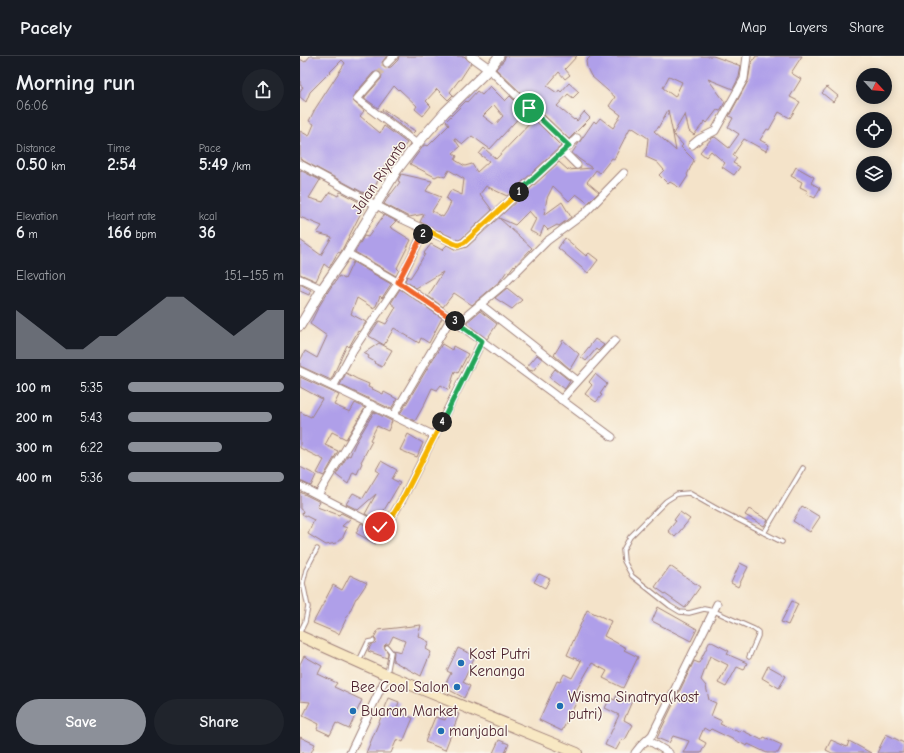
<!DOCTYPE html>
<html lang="en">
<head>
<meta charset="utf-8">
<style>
  body { margin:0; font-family:"Comic Neue",sans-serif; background:#20242c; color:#f1f3f6; height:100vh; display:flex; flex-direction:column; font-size:15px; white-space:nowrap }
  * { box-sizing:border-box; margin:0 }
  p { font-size:13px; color:#9ea1a6 }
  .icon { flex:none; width:22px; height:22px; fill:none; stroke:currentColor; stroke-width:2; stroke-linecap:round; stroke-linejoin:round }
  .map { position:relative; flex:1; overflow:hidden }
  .panel { display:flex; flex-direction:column; background:#171b24; width:300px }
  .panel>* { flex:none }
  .needle { width:26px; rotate:116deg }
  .fabs { position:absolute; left:556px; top:12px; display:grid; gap:8px }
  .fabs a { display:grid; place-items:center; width:36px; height:36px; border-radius:50%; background:#171b24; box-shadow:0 2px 10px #0003; font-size:20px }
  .pin { position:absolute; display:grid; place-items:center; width:34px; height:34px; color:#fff; margin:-17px; border:2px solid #fff; border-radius:50%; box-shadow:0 1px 4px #0007 }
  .km { position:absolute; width:20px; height:20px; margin:-10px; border-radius:50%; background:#222; color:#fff; font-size:11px; line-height:20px; text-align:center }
  .round { display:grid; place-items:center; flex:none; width:42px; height:42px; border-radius:21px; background:#20242c }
  .summary { display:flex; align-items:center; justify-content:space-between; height:68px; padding:0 16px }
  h1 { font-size:22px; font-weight:700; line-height:30px }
  .metrics { display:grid; grid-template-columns:repeat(3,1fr); gap:6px; height:68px; padding:4px 16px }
  .metrics div { display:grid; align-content:center }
  .metrics b { font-size:17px; font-weight:700 }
  .metrics small { font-size:11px; font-weight:400 }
  .metrics p { font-size:11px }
  .chart { height:112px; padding:8px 16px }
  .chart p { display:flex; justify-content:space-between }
  .chart svg { width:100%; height:72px; margin-top:4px; fill:#8c9099; opacity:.7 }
  .action { display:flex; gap:8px; margin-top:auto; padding:8px 16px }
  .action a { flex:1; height:46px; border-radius:24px; background:#8c9099; color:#fff; font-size:16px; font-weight:700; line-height:46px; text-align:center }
  .action a+a { background:#20242c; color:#f1f3f6 }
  ul { padding:0 16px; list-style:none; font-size:13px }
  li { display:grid; grid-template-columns:64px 48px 1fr; align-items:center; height:30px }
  li i { height:10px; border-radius:5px; background:#8c9099 }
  header { display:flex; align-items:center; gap:24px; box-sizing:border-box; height:56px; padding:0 20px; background:#171b24; border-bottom:1px solid #363941 }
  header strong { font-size:19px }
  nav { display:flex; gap:22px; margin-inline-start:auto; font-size:14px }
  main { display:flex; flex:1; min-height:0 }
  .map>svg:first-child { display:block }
  .building { fill:#af9fe9; fill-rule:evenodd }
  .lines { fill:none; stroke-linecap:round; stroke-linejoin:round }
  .minor-tunnel { stroke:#d2bca9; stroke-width:7; stroke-dasharray:7 3.5; stroke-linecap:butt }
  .service-casing { stroke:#9f817a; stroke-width:5.5 }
  .minor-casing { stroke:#9f817a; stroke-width:9 }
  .tertiary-casing { stroke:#9f817a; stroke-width:11 }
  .secondary-casing { stroke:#9f817a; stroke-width:12 }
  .service { stroke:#fff; stroke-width:3.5 }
  .minor { stroke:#fff; stroke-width:7 }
  .tertiary { stroke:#fff; stroke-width:9 }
  .secondary { stroke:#f8e8c3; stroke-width:10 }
  .split-1-casing { stroke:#fff; stroke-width:8 }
  .split-2-casing { stroke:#fff; stroke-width:8 }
  .split-3-casing { stroke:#fff; stroke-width:8 }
  .split-4-casing { stroke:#fff; stroke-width:8 }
  .split-5-casing { stroke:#fff; stroke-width:8 }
  .split-1 { stroke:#22a559; stroke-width:5 }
  .split-2 { stroke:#f5b400; stroke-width:5 }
  .split-3 { stroke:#f0652b; stroke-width:5 }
  .split-4 { stroke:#22a559; stroke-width:5 }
  .split-5 { stroke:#f5b400; stroke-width:5 }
  .poi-dot { fill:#1f6fb2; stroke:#fbf7ec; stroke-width:1.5 }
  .labels { text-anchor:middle; stroke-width:3; stroke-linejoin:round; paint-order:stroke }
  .street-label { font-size:15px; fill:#4a1f2b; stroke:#fbf7ec }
  .poi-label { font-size:15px; fill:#4a1f2b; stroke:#fbf7ec; text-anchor:start }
</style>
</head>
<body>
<header>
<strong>Pacely</strong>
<nav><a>Map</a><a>Layers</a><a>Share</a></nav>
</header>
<main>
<section class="panel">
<div class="summary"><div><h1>Morning run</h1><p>06:06</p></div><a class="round"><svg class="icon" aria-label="share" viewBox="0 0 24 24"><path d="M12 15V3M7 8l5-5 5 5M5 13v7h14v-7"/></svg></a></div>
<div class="metrics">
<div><p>Distance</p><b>0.50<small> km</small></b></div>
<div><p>Time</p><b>2:54</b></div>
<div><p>Pace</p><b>5:49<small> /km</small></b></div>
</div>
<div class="metrics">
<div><p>Elevation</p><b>6<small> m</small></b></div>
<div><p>Heart rate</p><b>166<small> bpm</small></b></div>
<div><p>kcal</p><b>36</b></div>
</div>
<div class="chart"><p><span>Elevation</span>151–155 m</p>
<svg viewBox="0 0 160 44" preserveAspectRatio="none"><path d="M0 44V14L10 22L20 30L30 38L40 38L50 30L60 30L70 22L80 14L90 6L100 6L110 14L120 22L130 30L140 22L150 14L160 14V44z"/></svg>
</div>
<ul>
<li><b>100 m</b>5:35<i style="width:100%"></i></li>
<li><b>200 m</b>5:43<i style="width:92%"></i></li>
<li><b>300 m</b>6:22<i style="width:60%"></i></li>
<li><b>400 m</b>5:36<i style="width:100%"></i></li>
</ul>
<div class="action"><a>Save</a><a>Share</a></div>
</section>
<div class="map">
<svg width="604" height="697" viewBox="0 0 604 697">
  <rect width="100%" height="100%" fill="#fbf7ec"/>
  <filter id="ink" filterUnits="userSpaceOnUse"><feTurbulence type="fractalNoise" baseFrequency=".025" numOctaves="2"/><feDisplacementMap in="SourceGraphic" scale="8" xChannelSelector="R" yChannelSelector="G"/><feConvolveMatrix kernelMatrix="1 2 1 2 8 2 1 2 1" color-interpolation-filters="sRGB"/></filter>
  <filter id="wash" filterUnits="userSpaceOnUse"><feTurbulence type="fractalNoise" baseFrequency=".012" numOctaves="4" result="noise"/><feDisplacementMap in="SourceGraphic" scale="16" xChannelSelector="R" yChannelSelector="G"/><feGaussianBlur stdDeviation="0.9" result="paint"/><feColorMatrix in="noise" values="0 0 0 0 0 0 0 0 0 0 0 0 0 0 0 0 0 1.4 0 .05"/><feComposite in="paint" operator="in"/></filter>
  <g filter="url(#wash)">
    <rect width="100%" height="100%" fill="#f4e3c9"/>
    <g id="blocks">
      <path class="building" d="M10 0H87L82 6 83 10 86 12 91 11 98 4 99 0H164L171 7 160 24H159L150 36 153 39 148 44 137 33 126 45 131 50 123 60 115 53 117 50 99 33 98 34 94 30 78 52 64 42 81 23 82 19 78 15 73 17 53 40V45L64 55 60 60 80 77 84 70 107 87 95 102 92 100 84 110 87 115 83 122 80 120 71 139 62 136 0 103V75L9 80 14 68 9 65 15 53 45 7 42 4 10 36 6 46 0 41V35L3 31 0 29V3L5 6Z
        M205 0H277L265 13 270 19 265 23 259 16 247 30 257 37 259 34 261 36 269 27 279 36 273 42 268 38 257 50 274 64 275 63 277 65 284 56 290 62 269 83 196 13 204 4Z
        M291 0H413L441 10 439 21 433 33 408 23 425 46 420 55 417 54 407 67 405 65 394 79 389 75 385 58 373 78 383 89 381 91 394 104 387 119 388 120 380 132 370 126 368 128 359 119 364 114 357 106 346 101 348 82 333 72 332 73 330 72 314 103 312 102 300 117 296 114 287 126 299 136 288 147 276 138 269 145 253 130 247 142 244 159 262 146 271 161 259 170 257 169 248 174 244 170 240 180 230 175 236 163 229 155 215 169 199 162 232 192 215 210 214 209 209 216 207 215 200 225 172 249 154 237 143 251 128 240 143 216 116 232 105 225 107 220 110 222 116 213 125 198 124 197 131 188 142 194 147 189 156 194 167 191 259 106 268 114 292 112 279 103 272 97 294 65 296 67 300 62 313 72 321 59 309 50 315 41 291 20 287 12 286 5ZM369 20 382 26 375 41 363 32ZM368 54 373 78 376 95 354 75 358 72Z
        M456 0H502L491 17 501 23 490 41 500 46 490 62 479 56 469 74 467 73 460 84 469 89 466 95 444 83 433 99 437 102 433 107 440 111 434 119 422 111 425 107 411 95 406 101 400 96 412 82 415 81 429 92 439 78 428 71 433 62 429 60 448 25 451 8Z
        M190 30 205 45 210 40 225 55 190 93 172 80 163 88 154 82 160 91 153 97 157 100 155 104 165 110 172 108 177 116 189 105 179 98 184 92 196 103 234 63 261 90 207 140 186 130 180 138 192 154 161 183 158 184 143 177 140 174 139 175 120 166 124 158 109 161 84 148 90 138H91L100 126 98 125 101 118 132 125 126 135 141 141 132 155 143 161 147 155 151 146 146 143 151 134 162 139 164 123 149 114 145 121 139 119 135 121 110 108 124 89 128 90 149 69 146 65 166 45 167 46 177 35 182 39ZM194 49 203 60 195 69 183 60Z
        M527 31 538 40 533 46 522 37Z
        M83 53 115 75 112 78 82 55Z
        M496 111 514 121 511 127 520 132 515 142 506 138 508 135 500 131 502 126 491 120Z
        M0 114 20 124 9 142 23 146 30 136 38 140 40 136 65 149 42 194 40 197 38 196 29 212 24 208 16 225 0 218V184L21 199 32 181 17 177 22 170 0 161Z
        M84 159 96 165 90 171 111 184 97 212 99 214 96 220 55 196 64 180 68 181Z
        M265 182 286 200 289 197 298 204 288 217 258 192Z
        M53 206 91 228 82 242 80 240 76 250 73 252 57 242 51 258 66 266 59 276 58 275 49 291 47 289 31 324 0 310V305L5 295 17 302 27 280 10 268 18 252 29 234 33 228H34L39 220 45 223Z
        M0 228 11 234 9 239 0 235Z
        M207 232 222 244 212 253 195 242Z
        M100 233 142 262 129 287 121 282 119 287 94 272 84 289 69 280 79 265 86 268 96 251 91 247Z
        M180 255 197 268 187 283 166 267Z
        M295 283 304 289 298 295 296 293 286 305 281 301Z
        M263 284 279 298 270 313 254 299Z
        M79 287 92 294 82 311 74 307 75 306 68 302 69 300 64 297Z
        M142 288 152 294 153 290 168 298 158 317 155 315 149 334 141 329 137 334 132 332 124 349 115 365 100 358Z
        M237 299 242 303 233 315 229 314 227 311Z
        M255 313 270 325 265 333 249 321Z
        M46 317 57 323 69 328 68 331 83 338 84 336 97 343 91 353 40 329Z
        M295 318 307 328 300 338 302 339 296 346 285 338 292 329 289 326Z
        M0 321 39 339 34 349 50 356 55 347 65 352 46 383 32 376 25 389 38 395 24 420 17 417 24 404 0 392V356L11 361 22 343 0 331Z
        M74 356 92 365 88 375 77 370 70 384 72 385 61 406 62 407 57 418 53 416 48 428 36 419 48 399 50 400 55 388Z
        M108 378 123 387 117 401 100 394Z
        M81 405 97 414 92 423 100 427 83 456 80 465 65 458 76 438 58 454 46 448 53 437 63 442 79 416 76 414Z
        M0 411 16 419 11 430 0 425Z
        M0 436 20 446 17 451 39 459 41 457 51 462 42 470 47 472 43 481 36 487 26 489 8 478 14 464 2 458 3 455 0 453Z
        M502 450 520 461 510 476 493 465Z
        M449 453 468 464 464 470 445 459Z
        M380 456 390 463 375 481 368 475 376 465 374 464Z
        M61 467 82 478 76 488 56 477Z
        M440 507 448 511 438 531 431 527Z
        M370 510 400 531 385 552 355 531Z
        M239 518 250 523 245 532 234 526Z
        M50 519 67 527 57 542H56L39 578 13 567 33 529 42 534Z
        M492 545 498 548 488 569 481 566Z
        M358 551 397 573 391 585 352 565Z
        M287 554 311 565 304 580 326 592 324 594 338 601 323 632 303 622 307 615 292 607 276 635 281 637 262 675 239 664 257 625 260 626 264 618 272 622 281 605 267 599Z
        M121 569 118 580 129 586 126 593 131 596 121 620 93 605 94 596 93 594 101 596 105 585 93 580 89 588H86L84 590 88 597 87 602 68 595 71 589 76 586V584L74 582 78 574Z
        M410 585 429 595 427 598 447 607 444 614 437 611 426 631 418 627 428 609 410 600 401 624 406 630 409 644 416 647 411 660 422 665 420 668 433 674 435 673 440 676 441 674 462 684 464 681 482 689 478 697H467L448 688 447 690 411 673 409 675 404 672 399 683 406 687 401 697H383L389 685 373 680 369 687 357 682 394 605 399 607Z
        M158 592 175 600 163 626 170 630 164 642 144 631 151 617 147 615Z
        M4 600 22 610 18 618 37 627 34 631 62 644 49 673 36 667 30 679 17 673 19 668 3 660 10 646 0 645V608Z
        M468 610 486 620 479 632 462 622Z
        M317 638 332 645 324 664 333 669 325 684 322 683 316 694 305 689 319 659 305 652 310 642 315 644Z
        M89 642 99 646 96 655 113 662 103 686 97 683 91 697H66Z
        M149 654 159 658 145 694 125 686 135 661 145 664Z
        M586 678 604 687 603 697H577Z
        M0 681 15 688 11 697H0Z
        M199 684 209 688 205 697H193Z
        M531 684 547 691 549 685 571 697H532L526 694Z"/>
    </g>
  </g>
  <g filter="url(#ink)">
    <use href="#blocks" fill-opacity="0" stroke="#9f817a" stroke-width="1"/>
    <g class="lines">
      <path class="minor-tunnel" d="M77 20 87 7"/>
      <g class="service-casing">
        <path id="service" d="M464 477 503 412
          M0 576 5 566 8 551 3 527 6 514 17 493
          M449 601 458 580V576L454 573 414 555 404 553 389 557 380 556 370 550 332 520 324 505 323 494 330 481 366 445 377 438 389 437 419 454 482 486
          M59 605 68 586 73 585
          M87 618 91 596 87 591"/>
      </g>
      <g class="minor-casing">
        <path id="minor" d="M87 7 94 0
          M189 13 269 90
          M77 20 57 43 117 88
          M392 89 399 83 415 75 444 23 447 0
          M263 95 277 109
          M0 108 102 163 158 189 164 187 277 82
          M0 223 22 233
          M180 248 278 325
          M158 267 203 229 247 185 285 157 324 117
          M182 285 312 381
          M0 315 135 380
          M33 331 53 294 99 226 125 173
          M261 344 315 284
          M93 360 151 262
          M0 430 80 471 83 472 87 469 103 442 182 285 111 234 47 197
          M18 439 72 349
          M348 684 369 697
          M50 697 87 619
          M335 697C341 688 345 686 352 679L417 548"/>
      </g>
      <g class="tertiary-casing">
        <path id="tertiary" d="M171 0 189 13
          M0 270 22 233 47 197 97 114 117 88 145 56 189 13 199 0"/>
      </g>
      <g class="secondary-casing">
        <path id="secondary" d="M0 580 87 619 277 697"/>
      </g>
      <use href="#service" class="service"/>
      <use href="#minor" class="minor"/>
      <use href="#tertiary" class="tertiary"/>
      <use href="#secondary" class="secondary"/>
    </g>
  </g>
  <g class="lines" filter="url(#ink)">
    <g class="split-1-casing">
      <path id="split-1" d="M219 136 269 90 229 52"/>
    </g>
    <g class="split-2-casing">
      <path id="split-2" d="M123 178 125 173 153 187 158 189 164 187 219 136"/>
    </g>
    <g class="split-3-casing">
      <path id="split-3" d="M123 178 98 226 155 265"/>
    </g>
    <g class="split-4-casing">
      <path id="split-4" d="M142 366 182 285 155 265"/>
    </g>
    <g class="split-5-casing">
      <path id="split-5" d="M80 471 83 472 87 469 103 442 142 366"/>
    </g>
    <use href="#split-1" class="split-1"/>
    <use href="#split-2" class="split-2"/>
    <use href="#split-3" class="split-3"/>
    <use href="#split-4" class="split-4"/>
    <use href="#split-5" class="split-5"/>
  </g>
  <g class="poi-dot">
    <circle cx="161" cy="607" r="4"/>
    <circle cx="157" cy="631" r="4"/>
    <circle cx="260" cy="650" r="4"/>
    <circle cx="53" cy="655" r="4"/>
    <circle cx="141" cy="675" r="4"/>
  </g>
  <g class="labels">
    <g class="street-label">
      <text transform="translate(79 121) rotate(-56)" y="5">Jalan Riyanto</text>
    </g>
    <g class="poi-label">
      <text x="169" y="603">Kost Putri<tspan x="169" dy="17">Kenanga</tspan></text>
      <text x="149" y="636" text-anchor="end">Bee Cool Salon</text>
      <text x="268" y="646">Wisma Sinatrya(kost<tspan x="268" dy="17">putri)</tspan></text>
      <text x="61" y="660">Buaran Market</text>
      <text x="149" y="680">manjabal</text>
    </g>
  </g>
</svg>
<div class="fabs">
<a><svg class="needle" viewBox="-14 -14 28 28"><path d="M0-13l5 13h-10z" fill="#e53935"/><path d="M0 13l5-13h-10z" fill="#9ea1a6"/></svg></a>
<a><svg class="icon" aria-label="locate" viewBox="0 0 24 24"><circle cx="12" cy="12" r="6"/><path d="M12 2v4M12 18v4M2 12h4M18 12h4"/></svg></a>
<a><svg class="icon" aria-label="layers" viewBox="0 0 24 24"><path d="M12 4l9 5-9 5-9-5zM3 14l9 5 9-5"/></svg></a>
</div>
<div class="pin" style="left:229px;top:52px;background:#1e9e55"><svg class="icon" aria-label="arrive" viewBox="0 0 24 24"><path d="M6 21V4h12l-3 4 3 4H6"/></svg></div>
<div class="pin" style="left:80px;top:471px;background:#d93025"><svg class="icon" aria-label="check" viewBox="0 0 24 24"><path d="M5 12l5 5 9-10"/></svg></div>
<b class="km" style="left:219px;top:136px">1</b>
<b class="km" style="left:123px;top:178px">2</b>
<b class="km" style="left:155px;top:265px">3</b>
<b class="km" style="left:142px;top:366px">4</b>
</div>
</main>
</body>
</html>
